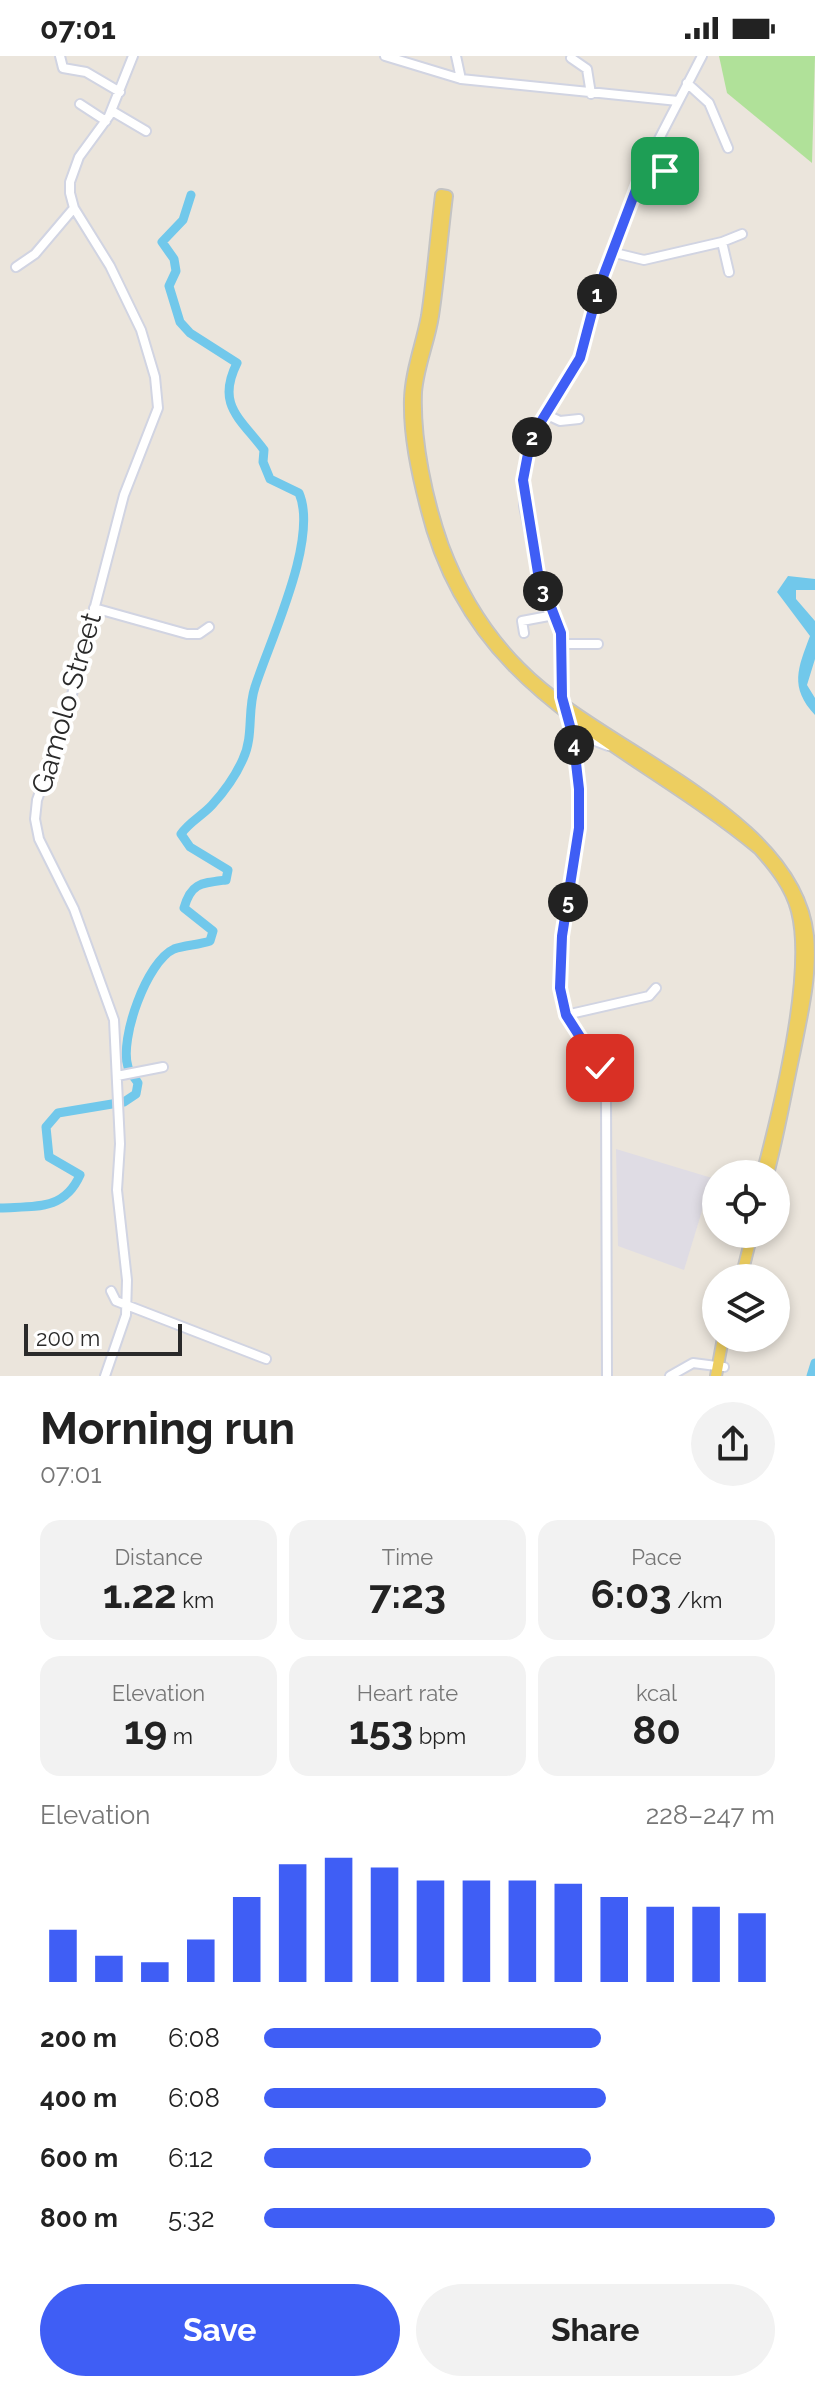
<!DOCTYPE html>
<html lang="en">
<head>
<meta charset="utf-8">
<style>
  body { margin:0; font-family:Raleway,sans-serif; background:#f2f2f2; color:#222; height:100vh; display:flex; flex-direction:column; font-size:30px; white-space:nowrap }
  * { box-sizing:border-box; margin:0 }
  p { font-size:26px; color:#767676 }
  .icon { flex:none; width:44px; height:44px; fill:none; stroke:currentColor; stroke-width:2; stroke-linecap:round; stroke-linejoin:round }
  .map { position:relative; height:1320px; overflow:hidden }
  .details { display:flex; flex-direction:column; background:#fff; flex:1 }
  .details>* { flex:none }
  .fabs { position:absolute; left:702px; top:1104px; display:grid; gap:16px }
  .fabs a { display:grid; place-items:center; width:88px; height:88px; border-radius:50%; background:#fff; box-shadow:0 4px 12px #0003; font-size:40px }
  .scale { position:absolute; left:24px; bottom:20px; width:158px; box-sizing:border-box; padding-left:8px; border:4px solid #2a2a2a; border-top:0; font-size:22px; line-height:28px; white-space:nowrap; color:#2a2a2a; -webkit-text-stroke:6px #fff; paint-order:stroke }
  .pin { position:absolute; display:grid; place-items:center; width:68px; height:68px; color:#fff; margin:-34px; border-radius:16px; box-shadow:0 4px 12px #0006 }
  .km { position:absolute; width:40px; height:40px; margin:-20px; border-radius:50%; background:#222; color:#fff; font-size:22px; line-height:40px; text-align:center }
  .round { display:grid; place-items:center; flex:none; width:84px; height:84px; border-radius:42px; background:#f2f2f2 }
  .overview { display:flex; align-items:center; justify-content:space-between; height:136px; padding:0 40px }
  h1 { font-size:44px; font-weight:700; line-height:60px }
  .stats { display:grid; grid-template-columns:repeat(3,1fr); gap:12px; height:136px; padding:8px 40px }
  .stats div { display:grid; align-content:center; border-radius:20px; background:#f2f2f2; text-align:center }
  .stats b { font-size:40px; font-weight:700 }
  .stats small { font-size:22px; font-weight:400 }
  .stats p { font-size:22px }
  .chart { height:224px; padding:16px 40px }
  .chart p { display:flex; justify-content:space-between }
  .chart svg { width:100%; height:144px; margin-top:8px; stroke:#3f5ef5; stroke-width:6 }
  .primary-button { display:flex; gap:16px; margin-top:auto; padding:16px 40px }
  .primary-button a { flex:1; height:92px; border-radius:48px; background:#3f5ef5; color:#fff; font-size:32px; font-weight:700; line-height:92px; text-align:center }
  .primary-button a+a { background:#f2f2f2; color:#222 }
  ul { padding:0 40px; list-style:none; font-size:26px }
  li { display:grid; grid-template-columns:128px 96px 1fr; align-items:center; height:60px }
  li i { height:20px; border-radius:10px; background:#3f5ef5 }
  .status { display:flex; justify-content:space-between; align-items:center; height:56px; padding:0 40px; background:#fff; direction:ltr }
  .status svg { height:22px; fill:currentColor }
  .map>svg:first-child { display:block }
  .industrial { fill:#dfdce4 }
  .green { fill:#b0e199 }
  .water { fill:#71c8eb }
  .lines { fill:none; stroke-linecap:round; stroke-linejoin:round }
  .river { stroke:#71c8eb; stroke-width:9 }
  .minor-casing { stroke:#d1d4e2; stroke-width:12 }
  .major-casing { stroke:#c3c3c3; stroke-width:14 }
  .minor { stroke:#fff; stroke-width:8 }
  .major { stroke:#edce60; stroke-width:10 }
  .route-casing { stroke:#fff; stroke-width:16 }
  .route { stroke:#3f5ef5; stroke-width:10 }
  .labels { text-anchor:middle; stroke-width:8; stroke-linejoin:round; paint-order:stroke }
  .street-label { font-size:28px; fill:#2a2a2a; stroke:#fff }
</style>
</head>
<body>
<div class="status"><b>07:01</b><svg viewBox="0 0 49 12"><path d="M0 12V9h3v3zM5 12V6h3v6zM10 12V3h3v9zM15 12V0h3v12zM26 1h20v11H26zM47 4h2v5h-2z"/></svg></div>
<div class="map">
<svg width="815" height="1320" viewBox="0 0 815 1320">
  <rect width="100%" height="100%" fill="#ebe5dc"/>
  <path class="industrial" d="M616 1093 712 1122 684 1214 618 1190Z"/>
  <path class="green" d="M719 0H815L812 107 727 37Z"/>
  <path class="water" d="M788 520 815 523V534H796V543L815 565V603L807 629 815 642V659C789 631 798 612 810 580L777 536Z"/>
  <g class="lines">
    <path class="river" d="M0 1152C35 1150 64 1155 80 1119L49 1101 46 1071 58 1057 124 1046 136 1038 138 1027C135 1022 129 1016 128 1011 119 983 147 905 174 893 184 889 199 889 210 885L213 875 184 852C191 827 201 827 226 824L228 814 190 791 181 778C189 766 202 760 212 749 223 737 236 719 243 703 254 680 247 654 255 631 270 584 319 483 299 437L270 423 263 406 264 394C240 362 216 349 237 307L190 277 180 266 169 230 176 215 174 203 162 186 183 164 191 139
      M811 1320 815 1307"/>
    <g class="minor-casing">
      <path id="minor" d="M60 0 63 12 86 16 120 36
        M385 0 461 23 678 45
        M456 0 461 23
        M571 2 587 13 591 38
        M687 27 709 47 728 92
        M80 48 106 65
        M112 55 146 75
        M645 110 661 116 668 114
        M722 186 742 178
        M615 197 644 204 722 186 729 216
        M16 211 35 198 74 152
        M545 358 560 365 579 363
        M94 552 187 578H199L209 571
        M524 577 522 565 554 559
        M562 588H598
        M572 676 608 690
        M566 959 649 940 656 932
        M117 1020 163 1011
        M111 1235 116 1245 266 1303
        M105 1320 126 1259 127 1224 117 1134 120 1088 114 964 74 853 39 783 35 763 37 744 63 673 124 439 158 352 155 321 141 274 110 210 74 152 70 137V126L79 101 109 60 133 0
        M607 1320 606 1035 600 1012 566 959 560 932 562 880 579 772V733L573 681 562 641 561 577 538 517 524 450V411L536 373 577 308 598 234 645 110 702 0
        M670 1320 693 1307 724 1311"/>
    </g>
    <g class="major-casing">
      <path id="major" d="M762 1118C779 1054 813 917 797 855 791 831 775 811 759 793 624 682 472 640 426 451 417 416 409 379 410 343 411 314 422 288 427 260 433 220 436 179 441 139L447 140C442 180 439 220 433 260 429 286 418 310 416 336 414 385 427 445 443 490 460 535 486 578 520 612 601 695 795 757 808 880 812 917 802 958 795 994 786 1035 779 1077 768 1118
        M741 1222 752 1178
        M716 1320 723 1282"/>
    </g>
    <use href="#minor" class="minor"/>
    <use href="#major" class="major"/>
  </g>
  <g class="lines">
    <g class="route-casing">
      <path id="route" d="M600 1012 566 959 560 932 562 880 579 772V733L573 681 562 641 561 577 538 517 523 424 531 382 580 302 598 234 645 110 665 115"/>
    </g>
    <use href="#route" class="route"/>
  </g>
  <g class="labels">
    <g class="street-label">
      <text transform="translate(66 647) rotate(-74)" y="10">Gamolo Street</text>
    </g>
  </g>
</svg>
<div class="fabs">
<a><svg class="icon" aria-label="locate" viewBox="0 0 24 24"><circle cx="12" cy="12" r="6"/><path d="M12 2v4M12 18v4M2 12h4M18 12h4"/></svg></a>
<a><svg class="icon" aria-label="layers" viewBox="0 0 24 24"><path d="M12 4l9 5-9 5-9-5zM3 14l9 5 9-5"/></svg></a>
</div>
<div class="scale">200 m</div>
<div class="pin" style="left:665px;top:115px;background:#1e9e55"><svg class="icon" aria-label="arrive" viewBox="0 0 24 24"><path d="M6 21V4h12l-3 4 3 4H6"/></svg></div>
<div class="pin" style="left:600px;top:1012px;background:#d93025"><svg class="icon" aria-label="check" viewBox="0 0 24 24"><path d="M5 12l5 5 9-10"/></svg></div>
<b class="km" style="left:597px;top:238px">1</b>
<b class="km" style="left:532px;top:381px">2</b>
<b class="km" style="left:543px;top:535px">3</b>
<b class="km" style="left:574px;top:689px">4</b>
<b class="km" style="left:568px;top:846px">5</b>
</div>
<section class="details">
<div class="overview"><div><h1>Morning run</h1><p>07:01</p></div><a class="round"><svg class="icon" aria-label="share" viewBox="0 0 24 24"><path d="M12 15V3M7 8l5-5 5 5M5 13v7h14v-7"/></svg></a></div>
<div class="stats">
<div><p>Distance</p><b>1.22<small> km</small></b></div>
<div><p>Time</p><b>7:23</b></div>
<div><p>Pace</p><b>6:03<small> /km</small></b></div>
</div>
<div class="stats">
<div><p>Elevation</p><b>19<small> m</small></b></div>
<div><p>Heart rate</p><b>153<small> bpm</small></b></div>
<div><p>kcal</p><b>80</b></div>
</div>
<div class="chart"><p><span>Elevation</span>228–247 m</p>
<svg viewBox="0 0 160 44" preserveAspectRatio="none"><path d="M5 44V28M15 44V36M25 44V38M35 44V31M45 44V18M55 44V8M65 44V6M75 44V9M85 44V13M95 44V13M105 44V13M115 44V14M125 44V18M135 44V21M145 44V21M155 44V23"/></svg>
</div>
<ul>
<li><b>200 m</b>6:08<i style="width:66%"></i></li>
<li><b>400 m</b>6:08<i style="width:67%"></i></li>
<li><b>600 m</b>6:12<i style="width:64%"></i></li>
<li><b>800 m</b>5:32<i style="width:100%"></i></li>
</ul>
<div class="primary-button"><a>Save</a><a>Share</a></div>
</section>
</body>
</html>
